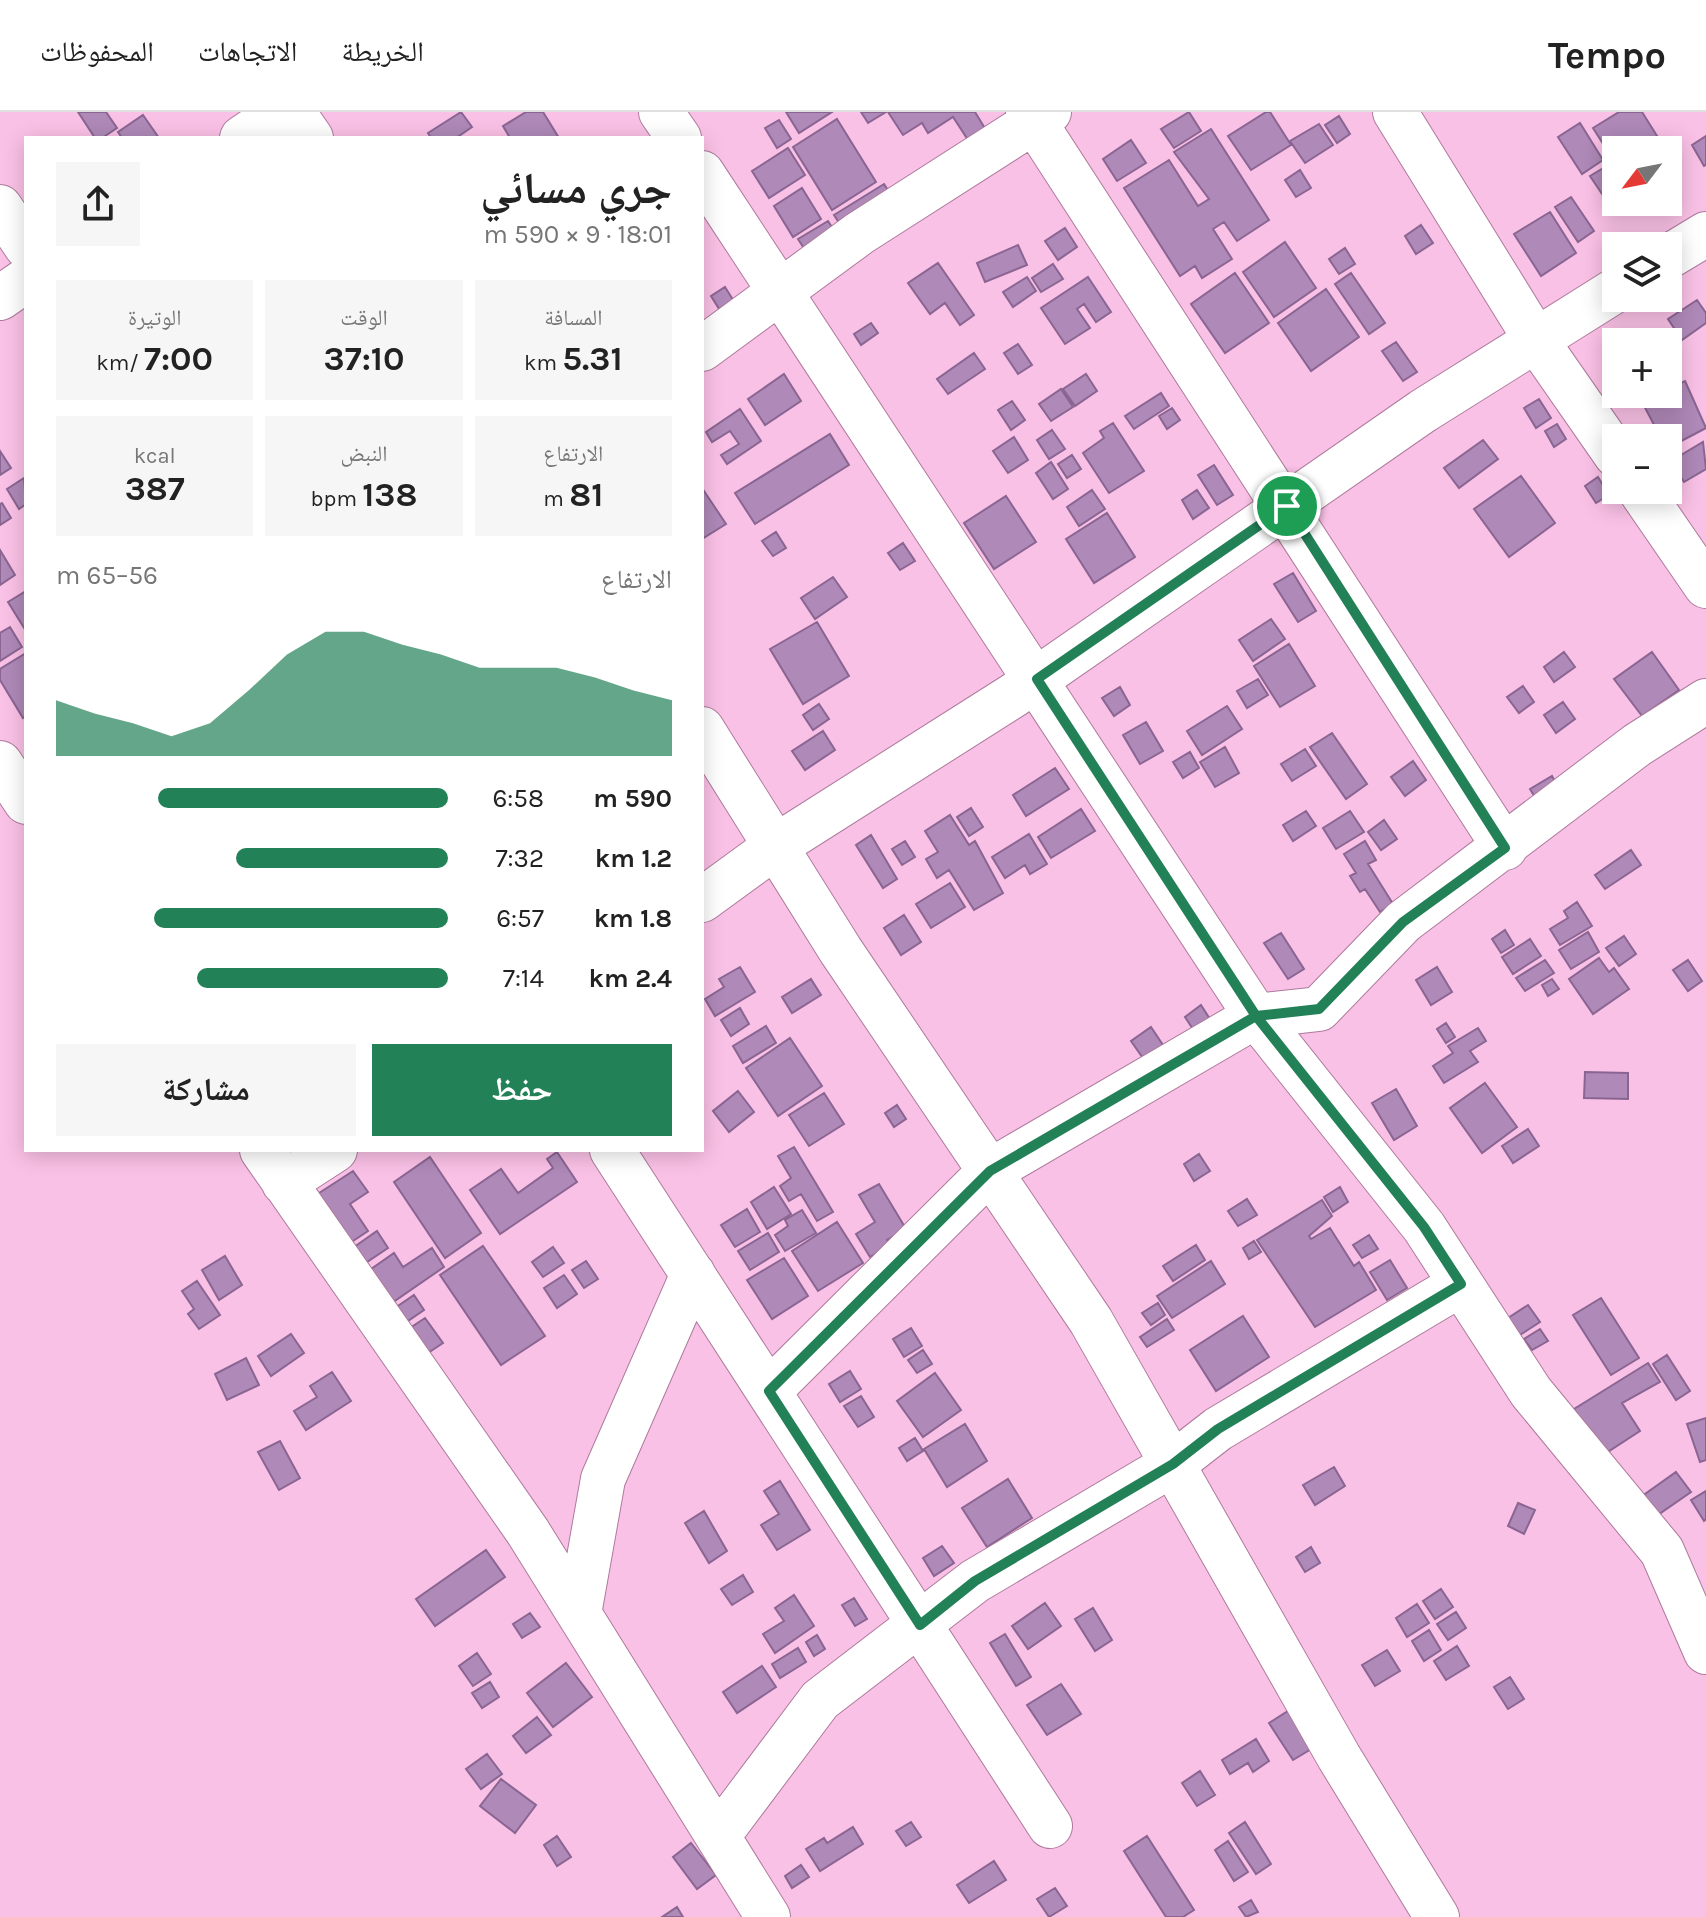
<!DOCTYPE html>
<html lang="ar">
<head>
<meta charset="utf-8">
<style>
  body { margin:0; font-family:Karla,"Noto Naskh Arabic",sans-serif; background:#f6f6f6; color:#222; direction:rtl; height:100vh; display:flex; flex-direction:column; font-size:30px; white-space:nowrap }
  * { box-sizing:border-box; margin:0 }
  p { font-size:26px; color:#767676 }
  .icon { flex:none; width:44px; height:44px; fill:none; stroke:currentColor; stroke-width:2; stroke-linecap:round; stroke-linejoin:round }
  .map { position:relative; flex:1; overflow:hidden; direction:ltr }
  .side { position:absolute; left:24px; top:24px; width:680px; height:1016px; display:flex; flex-direction:column; background:#fff; border-radius:0px; box-shadow:0 4px 20px #0003; direction:rtl }
  .side>* { flex:none }
  .needle { width:52px; rotate:238deg }
  .fabs { position:absolute; left:1602px; top:24px; display:grid; gap:16px }
  .fabs a { display:grid; place-items:center; width:80px; height:80px; border-radius:0px; background:#fff; box-shadow:0 4px 20px #0003; font-size:40px }
  .pin { position:absolute; display:grid; place-items:center; width:68px; height:68px; color:#fff; margin:-34px; border:4px solid #fff; border-radius:50%; box-shadow:0 2px 8px #0007 }
  .round { display:grid; place-items:center; flex:none; width:84px; height:84px; border-radius:0px; background:#f6f6f6 }
  .overview { display:flex; align-items:center; justify-content:space-between; height:136px; padding:0 32px }
  h1 { font-size:44px; font-weight:700; line-height:60px }
  .metrics { display:grid; grid-template-columns:repeat(3,1fr); gap:12px; height:136px; padding:8px 32px }
  .metrics div { display:grid; align-content:center; border-radius:0px; background:#f6f6f6; text-align:center }
  .metrics b { font-size:34px; font-weight:700 }
  .metrics small { font-size:22px; font-weight:400 }
  .metrics p { font-size:22px }
  .chart { height:224px; padding:16px 32px }
  .chart p { display:flex; justify-content:space-between }
  .chart svg { width:100%; height:144px; margin-top:8px; fill:#238158; opacity:.7 }
  .action { display:flex; gap:16px; margin-top:auto; padding:16px 32px }
  .action a { flex:1; height:92px; border-radius:0px; background:#238158; color:#fff; font-size:32px; font-weight:700; line-height:92px; text-align:center }
  .action a+a { background:#f6f6f6; color:#222 }
  ul { padding:0 32px; list-style:none; font-size:26px }
  li { display:grid; grid-template-columns:128px 96px 1fr; align-items:center; height:60px }
  li i { height:20px; border-radius:10px; background:#238158 }
  header { display:flex; align-items:center; gap:48px; box-sizing:border-box; height:112px; padding:0 40px; background:#fff; border-bottom:2px solid #e0e0e0 }
  header strong { font-size:38px }
  nav { display:flex; gap:44px; margin-inline-start:auto; font-size:28px }
  .map>svg:first-child { display:block }
  .building { fill:#af89b8; stroke:#8a6592; stroke-width:2 }
  .lines { fill:none; stroke-linecap:round; stroke-linejoin:round }
  .minor-casing { stroke:#ae7a9c; stroke-width:46 }
  .minor { stroke:#fff; stroke-width:44 }
  .route-casing { stroke:#fff; stroke-width:16 }
  .route { stroke:#238158; stroke-width:10 }
</style>
</head>
<body>
<header>
<strong>Tempo</strong>
<nav><a>الخريطة</a><a>الاتجاهات</a><a>المحفوظات</a></nav>
</header>
<div class="map">
<svg width="1706" height="1805" viewBox="0 0 1706 1805">
  <rect width="100%" height="100%" fill="#fac1e6"/>
  <path class="building" d="M78 0H106L117 16 102 26H95Z
    M461 0 472 15 456 26H431L428 21Z
    M526 0H543L559 26H510L503 14Z
    M786 0H832L799 21Z
    M861 0H886L868 11Z
    M888 0H975L989 23 972 34 953 5 928 21 922 11 903 23Z
    M1189 0 1201 19 1174 36 1161 17Z
    M1266 0H1270L1291 33 1251 58 1228 24Z
    M1619 0H1642L1664 35 1616 38V52L1593 16Z
    M143 3 159 26H122L118 20Z
    M1339 4 1350 22 1337 31 1325 13Z
    M837 7 876 70 832 98 793 35Z
    M779 8 791 27 777 36 765 16Z
    M1580 11 1603 48 1582 62 1558 25Z
    M1319 12 1333 33 1305 51 1290 29Z
    M1211 17 1269 108 1237 129 1224 110 1213 117 1232 147 1202 166 1195 154 1180 164 1124 76 1169 48 1198 94 1209 87 1174 40Z
    M1706 24V53L1704 54 1692 33Z
    M1131 28 1146 51 1117 69 1103 47Z
    M788 36 805 63 769 86 752 59Z
    M1605 55 1616 73 1602 82 1590 64Z
    M1300 58 1311 76 1296 85 1285 68Z
    M884 72 895 89 845 120 834 103Z
    M802 76 821 107 793 125 774 94Z
    M1571 85 1594 119 1578 130 1555 95Z
    M1550 100 1576 141 1541 164 1514 122Z
    M828 109 839 126 809 144 798 127Z
    M1421 113 1433 131 1416 142 1405 124Z
    M1065 116 1077 135 1058 148 1045 129Z
    M1285 130 1316 176 1274 205 1243 160Z
    M1018 133 1027 153 985 170 977 151Z
    M1345 136 1355 152 1339 162 1329 147Z
    M938 151 974 203 960 213 945 191 930 202 908 171Z
    M1053 152 1063 167 1041 180 1032 166Z
    M1235 161 1269 211 1225 241 1191 192Z
    M1351 161 1385 211 1369 222 1335 172Z
    M1027 165 1036 179 1013 195 1003 180Z
    M1088 165 1111 200 1096 210 1084 192 1077 197 1090 216 1065 232 1041 196Z
    M725 175 735 191 721 200 711 184Z
    M1326 177 1359 225 1311 259 1278 211Z
    M1697 188 1706 201V211L1682 228 1668 207Z
    M871 211 878 221 861 233 854 222Z
    M1396 230 1417 260 1403 269 1382 239Z
    M1018 232 1032 253 1018 262 1004 241Z
    M974 241 985 257 948 282 937 267Z
    M784 262 801 289 765 313 748 287Z
    M1086 262 1097 279 1075 294 1063 277Z
    M1685 269 1706 316 1668 336V326H1661L1642 290 1658 282H1668V277Z
    M1061 277 1073 295 1051 309 1039 292Z
    M1161 281 1169 294 1134 317 1125 304Z
    M1539 287 1551 306 1536 316 1524 296Z
    M1012 289 1025 308 1011 318 998 298Z
    M1172 296 1180 308 1167 317 1159 304Z
    M740 297 761 329 727 352 721 343 739 332 730 319 712 330 706 320Z
    M1113 311 1144 359 1109 381 1083 341 1104 326 1100 319Z
    M1557 312 1566 327 1554 335 1545 319Z
    M1052 318 1065 337 1049 347 1037 328Z
    M830 322 849 353 755 412 735 381Z
    M1014 325 1028 348 1008 361 993 339Z
    M1483 328 1498 347 1459 376 1444 356Z
    M1703 330 1706 357 1684 370 1671 349Z
    M0 339 11 356 0 363Z
    M1072 343 1081 357 1067 366 1058 352Z
    M1051 350 1068 377 1053 387 1036 361Z
    M1214 353 1233 383 1217 393 1198 363Z
    M1521 364 1555 411 1509 445 1474 397Z
    M1598 365 1609 383 1596 391 1585 374Z
    M24 366 26 392 19 397 7 377Z
    M702 376 726 412 702 427Z
    M1092 378 1105 397 1079 414 1067 395Z
    M1197 378 1209 396 1193 407 1182 388Z
    M1006 384 1036 430 994 457 964 411Z
    M2 391 11 406 0 413V392Z
    M1107 401 1135 445 1094 471 1066 427Z
    M776 420 786 436 773 444 762 429Z
    M903 431 915 449 900 458 888 441Z
    M0 438 15 463 0 473Z
    M1293 461 1316 499 1298 510 1274 472Z
    M833 465 847 485 815 507 801 486Z
    M26 479V519L8 490Z
    M1271 507 1285 527 1253 549 1239 528Z
    M817 510 849 564 803 592 770 537Z
    M10 515 22 535 0 549V521Z
    M1289 532 1315 574 1280 595 1254 554Z
    M1564 540 1575 555 1554 570 1544 555Z
    M1652 540 1679 578 1642 604 1614 567Z
    M26 541V604L23 606 0 568V557Z
    M1258 567 1268 583 1247 596 1237 579Z
    M1523 574 1534 590 1519 601 1507 585Z
    M1120 575 1130 593 1114 604 1102 586Z
    M1563 590 1575 607 1556 621 1544 603Z
    M819 592 829 607 813 618 803 603Z
    M1227 594 1242 617 1202 643 1187 619Z
    M1146 610 1163 639 1140 652 1123 623Z
    M823 619 835 638 805 658 792 639Z
    M1332 621 1367 672 1346 687 1310 635Z
    M1225 635 1239 661 1215 675 1200 650Z
    M1305 637 1316 654 1292 669 1281 652Z
    M1190 640 1199 656 1183 666 1173 650Z
    M1413 649 1426 668 1405 684 1391 665Z
    M1055 656 1069 677 1026 704 1013 683Z
    M1552 664 1562 683 1541 695 1530 677Z
    M971 696 983 715 969 724 957 705Z
    M1081 697 1095 719 1051 746 1038 725Z
    M1306 699 1316 714 1293 729 1283 713Z
    M1350 699 1364 720 1336 737 1323 716Z
    M950 703 969 733 975 729 1003 781 974 798 949 758 937 766 926 747 938 740 925 719Z
    M1384 708 1397 727 1381 738 1368 720Z
    M1029 722 1047 752 1030 762 1025 753 1005 766 992 745Z
    M871 723 897 767 883 776 856 733Z
    M905 729 915 745 902 753 892 737Z
    M1365 729 1376 748 1368 752 1393 792 1380 800 1365 777 1360 780 1350 764 1356 761 1344 742Z
    M1631 738 1641 753 1605 777 1595 763Z
    M950 771 965 795 931 816 916 792Z
    M1577 790 1592 814 1560 833 1550 817 1568 806 1564 799Z
    M904 803 921 830 901 843 884 816Z
    M1505 818 1514 833 1501 841 1492 827Z
    M1588 820 1599 840 1571 857 1559 838Z
    M1281 821 1304 857 1288 867 1264 831Z
    M1624 824 1636 842 1619 854 1606 836Z
    M1530 827 1541 844 1513 862 1502 845Z
    M1599 846 1609 860 1614 856 1629 877 1593 902 1569 867Z
    M1545 848 1554 861 1525 879 1516 866Z
    M1688 848 1702 869 1688 879 1673 858Z
    M740 855 755 880 715 904 705 887 724 875 719 867Z
    M1437 855 1452 880 1431 893 1416 868Z
    M811 867 821 883 792 901 782 885Z
    M1552 867 1559 877 1548 884 1542 873Z
    M1201 893 1215 915 1198 925 1185 905Z
    M740 896 749 912 731 924 721 908Z
    M1446 911 1455 925 1446 931 1437 917Z
    M766 914 776 931 743 951 733 934Z
    M1151 915 1167 939 1147 952 1131 929Z
    M1478 916 1486 929 1470 939 1478 950 1444 971 1433 954 1453 941 1448 934Z
    M790 926 822 974 778 1004 746 956Z
    M1585 960 1628 961V987L1584 986Z
    M1485 971 1517 1015 1482 1041 1450 996Z
    M1396 977 1417 1014 1394 1028 1372 991Z
    M738 979 754 1000 729 1020 713 999Z
    M824 981 844 1012 809 1034 789 1003Z
    M897 993 906 1007 894 1015 885 1001Z
    M1528 1017 1539 1034 1513 1051 1502 1034Z
    M794 1035 833 1100 817 1109 801 1082 789 1089 780 1074 791 1066 778 1044Z
    M557 1040 577 1070 500 1122 470 1078 501 1057 518 1081 553 1056 547 1047Z
    M1199 1042 1210 1059 1194 1069 1184 1052Z
    M430 1045 481 1121 445 1146 394 1070Z
    M353 1059 368 1080 350 1092 368 1119 350 1131 313 1085Z
    M879 1072 906 1117 887 1128 891 1133 870 1145 856 1122 875 1110 859 1083Z
    M774 1075 791 1102 767 1117 751 1090Z
    M1340 1075 1348 1090 1333 1100 1324 1085Z
    M1247 1087 1257 1103 1238 1114 1228 1099Z
    M1322 1088 1332 1104 1309 1124 1311 1127 1330 1116 1354 1154 1359 1150 1376 1178 1315 1215 1257 1128Z
    M747 1097 760 1120 735 1135 721 1113Z
    M802 1098 816 1121 785 1139 775 1123 788 1114 785 1108Z
    M837 1110 863 1151 818 1179 792 1139Z
    M377 1119 388 1136 358 1156 347 1140Z
    M768 1121 779 1140 750 1158 738 1139Z
    M1369 1123 1378 1137 1362 1146 1353 1133Z
    M1254 1129 1261 1140 1249 1147 1243 1136Z
    M1196 1133 1205 1148 1173 1169 1163 1154Z
    M483 1134 545 1224 501 1253 440 1163Z
    M553 1135 564 1151 543 1165 532 1150Z
    M432 1136 444 1155 386 1195 364 1162 394 1141 403 1155Z
    M225 1144 242 1173 219 1188 202 1158Z
    M784 1146 808 1184 772 1207 747 1168Z
    M1390 1148 1407 1176 1387 1188 1370 1160Z
    M586 1149 598 1167 584 1176 572 1158Z
    M1211 1149 1225 1172 1172 1206 1157 1184Z
    M564 1163 577 1182 557 1196 544 1176Z
    M197 1169 220 1203 199 1217 188 1202 194 1197 182 1179Z
    M414 1183 424 1198 405 1211 395 1196Z
    M1601 1186 1639 1246 1611 1263 1573 1203Z
    M1158 1191 1165 1203 1151 1213 1142 1201Z
    M1528 1193 1540 1210 1520 1223 1508 1206Z
    M1243 1204 1269 1245 1216 1279 1190 1238Z
    M425 1206 443 1231 428 1241 410 1216Z
    M1167 1207 1174 1218 1147 1235 1140 1225Z
    M911 1216 922 1234 904 1245 893 1227Z
    M1540 1217 1548 1229 1532 1238 1524 1227Z
    M291 1222 304 1241 271 1264 258 1244Z
    M923 1238 932 1252 917 1261 908 1248Z
    M1667 1243 1690 1279 1676 1288 1653 1252Z
    M246 1246 259 1273 227 1288 215 1262Z
    M1648 1251 1660 1270 1622 1291 1640 1319 1603 1343 1574 1297Z
    M850 1259 861 1277 840 1290 829 1272Z
    M332 1260 351 1289 306 1318 294 1299 317 1285 310 1274Z
    M935 1261 961 1298 923 1325 897 1289Z
    M861 1284 874 1305 858 1315 844 1294Z
    M1706 1306V1348L1700 1350 1687 1312Z
    M965 1312 987 1349 947 1375 924 1337Z
    M915 1326 923 1339 907 1349 899 1336Z
    M280 1329 300 1366 279 1378 258 1340Z
    M1334 1355 1345 1374 1315 1393 1303 1373Z
    M1676 1360 1691 1380 1652 1407 1638 1387Z
    M1008 1367 1032 1406 987 1435 962 1396Z
    M780 1369 810 1418 777 1438 761 1413 779 1402 764 1379Z
    M1706 1379V1407L1704 1409 1691 1388Z
    M1518 1391 1535 1398 1524 1422 1508 1414Z
    M704 1399 727 1439 709 1451 685 1411Z
    M942 1434 954 1451 934 1464 923 1446Z
    M1311 1435 1320 1451 1305 1460 1296 1445Z
    M486 1438 505 1465 435 1514 416 1487Z
    M743 1463 753 1480 732 1493 721 1477Z
    M1441 1477 1453 1495 1435 1507 1423 1489Z
    M794 1483 814 1514 775 1541 763 1522 784 1509 775 1496Z
    M854 1486 867 1507 855 1514 842 1493Z
    M1045 1491 1061 1514 1028 1537 1012 1514Z
    M1417 1492 1429 1511 1407 1525 1396 1506Z
    M1093 1496 1112 1528 1095 1539 1075 1507Z
    M1456 1500 1466 1516 1448 1528 1437 1512Z
    M530 1501 540 1515 522 1526 513 1512Z
    M1429 1518 1441 1538 1424 1549 1412 1529Z
    M1005 1522 1031 1565 1016 1574 990 1531Z
    M817 1523 825 1537 814 1544 806 1530Z
    M1457 1534 1469 1554 1446 1568 1434 1549Z
    M798 1536 806 1550 780 1566 772 1552Z
    M1387 1538 1400 1559 1375 1574 1362 1553Z
    M477 1541 491 1562 473 1574 459 1554Z
    M566 1551 592 1585 553 1615 527 1581Z
    M762 1554 776 1575 737 1601 723 1580Z
    M1510 1565 1524 1587 1508 1597 1494 1575Z
    M490 1570 499 1585 482 1596 472 1581Z
    M1061 1572 1081 1602 1047 1623 1027 1593Z
    M1299 1592 1323 1630 1293 1648 1269 1611Z
    M537 1605 551 1623 526 1641 513 1624Z
    M1256 1627 1269 1649 1253 1660 1248 1651 1230 1662 1222 1648Z
    M487 1642 502 1662 481 1677 466 1657Z
    M1200 1659 1215 1683 1197 1694 1182 1671Z
    M501 1667 536 1693 515 1721 480 1694Z
    M911 1710 921 1725 906 1734 896 1719Z
    M1245 1710 1271 1752 1256 1762 1229 1721Z
    M853 1715 863 1732 820 1759 806 1737 824 1726 827 1731Z
    M557 1724 571 1745 557 1754 544 1733Z
    M1147 1724 1194 1798 1183 1805H1166L1124 1739Z
    M1228 1729 1248 1760 1234 1769 1215 1738Z
    M691 1731 716 1763 697 1777 673 1745Z
    M994 1749 1006 1768 969 1791 957 1773Z
    M801 1753 809 1765 792 1776 785 1764Z
    M1055 1776 1067 1794 1049 1805 1037 1787Z
    M1251 1788 1258 1800 1246 1805 1239 1795Z
    M677 1795 683 1805H662Z"/>
  <g class="lines">
    <g class="minor-casing">
      <path id="minor" d="M293 0 311 26
        M661 0 679 26
        M1028 0 1505 736
        M1395 0 1536 228 1616 343
        M242 26 280 0
        M702 61 1256 904 1424 1115 1531 1280 1662 1439 1706 1540
        M0 95 26 134
        M1668 145 1706 122
        M0 186 26 168
        M702 237 860 121 1049 0
        M1640 378 1706 474
        M702 617 841 839 1091 1209 1339 1645 1437 1805
        M0 651 26 690
        M702 788 776 734 1014 583 1423 299 1616 178
        M262 1038 528 1420 768 1805
        M612 1038 1050 1714
        M284 1071 335 1038
        M769 1279 990 1059 1256 904 1319 897 1403 810 1637 633 1706 589
        M579 1502 603 1367 693 1162
        M718 1724 820 1588 975 1469 1173 1352 1218 1317 1461 1172"/>
    </g>
    <use href="#minor" class="minor"/>
  </g>
  <g class="lines">
    <g class="route-casing">
      <path id="route" d="M1287 394 1037 567 1256 904 990 1059 769 1279 920 1513 975 1469 1173 1352 1218 1317 1461 1172 1424 1115 1256 904 1319 897 1403 810 1505 736 1287 394"/>
    </g>
    <use href="#route" class="route"/>
  </g>
</svg>
<div class="fabs">
<a><svg class="needle" viewBox="-14 -14 28 28"><path d="M0-13l5 13h-10z" fill="#e53935"/><path d="M0 13l5-13h-10z" fill="#767676"/></svg></a>
<a><svg class="icon" aria-label="layers" viewBox="0 0 24 24"><path d="M12 4l9 5-9 5-9-5zM3 14l9 5 9-5"/></svg></a>
<a>+</a>
<a>−</a>
</div>
<div class="pin" style="left:1287px;top:394px;background:#1e9e55"><svg class="icon" aria-label="arrive" viewBox="0 0 24 24"><path d="M6 21V4h12l-3 4 3 4H6"/></svg></div>
<section class="side">
<div class="overview"><div><h1>جري مسائي</h1><p>18:01 · 9 × 590 m</p></div><a class="round"><svg class="icon" aria-label="share" viewBox="0 0 24 24"><path d="M12 15V3M7 8l5-5 5 5M5 13v7h14v-7"/></svg></a></div>
<div class="metrics">
<div><p>المسافة</p><b>5.31<small> km</small></b></div>
<div><p>الوقت</p><b>37:10</b></div>
<div><p>الوتيرة</p><b>7:00<small> /km</small></b></div>
</div>
<div class="metrics">
<div><p>الارتفاع</p><b>81<small> m</small></b></div>
<div><p>النبض</p><b>138<small> bpm</small></b></div>
<div><p>kcal</p><b>387</b></div>
</div>
<div class="chart"><p><span>الارتفاع</span>56–65 m</p>
<svg viewBox="0 0 160 44" preserveAspectRatio="none"><path d="M0 44V27L10 31L20 34L30 38L40 34L50 24L60 13L70 6L80 6L90 10L100 13L110 17L120 17L130 17L140 20L150 24L160 27V44z"/></svg>
</div>
<ul>
<li><b>590 m</b>6:58<i style="width:74%"></i></li>
<li><b>1.2 km</b>7:32<i style="width:54%"></i></li>
<li><b>1.8 km</b>6:57<i style="width:75%"></i></li>
<li><b>2.4 km</b>7:14<i style="width:64%"></i></li>
</ul>
<div class="action"><a>حفظ</a><a>مشاركة</a></div>
</section>
</div>
</body>
</html>
